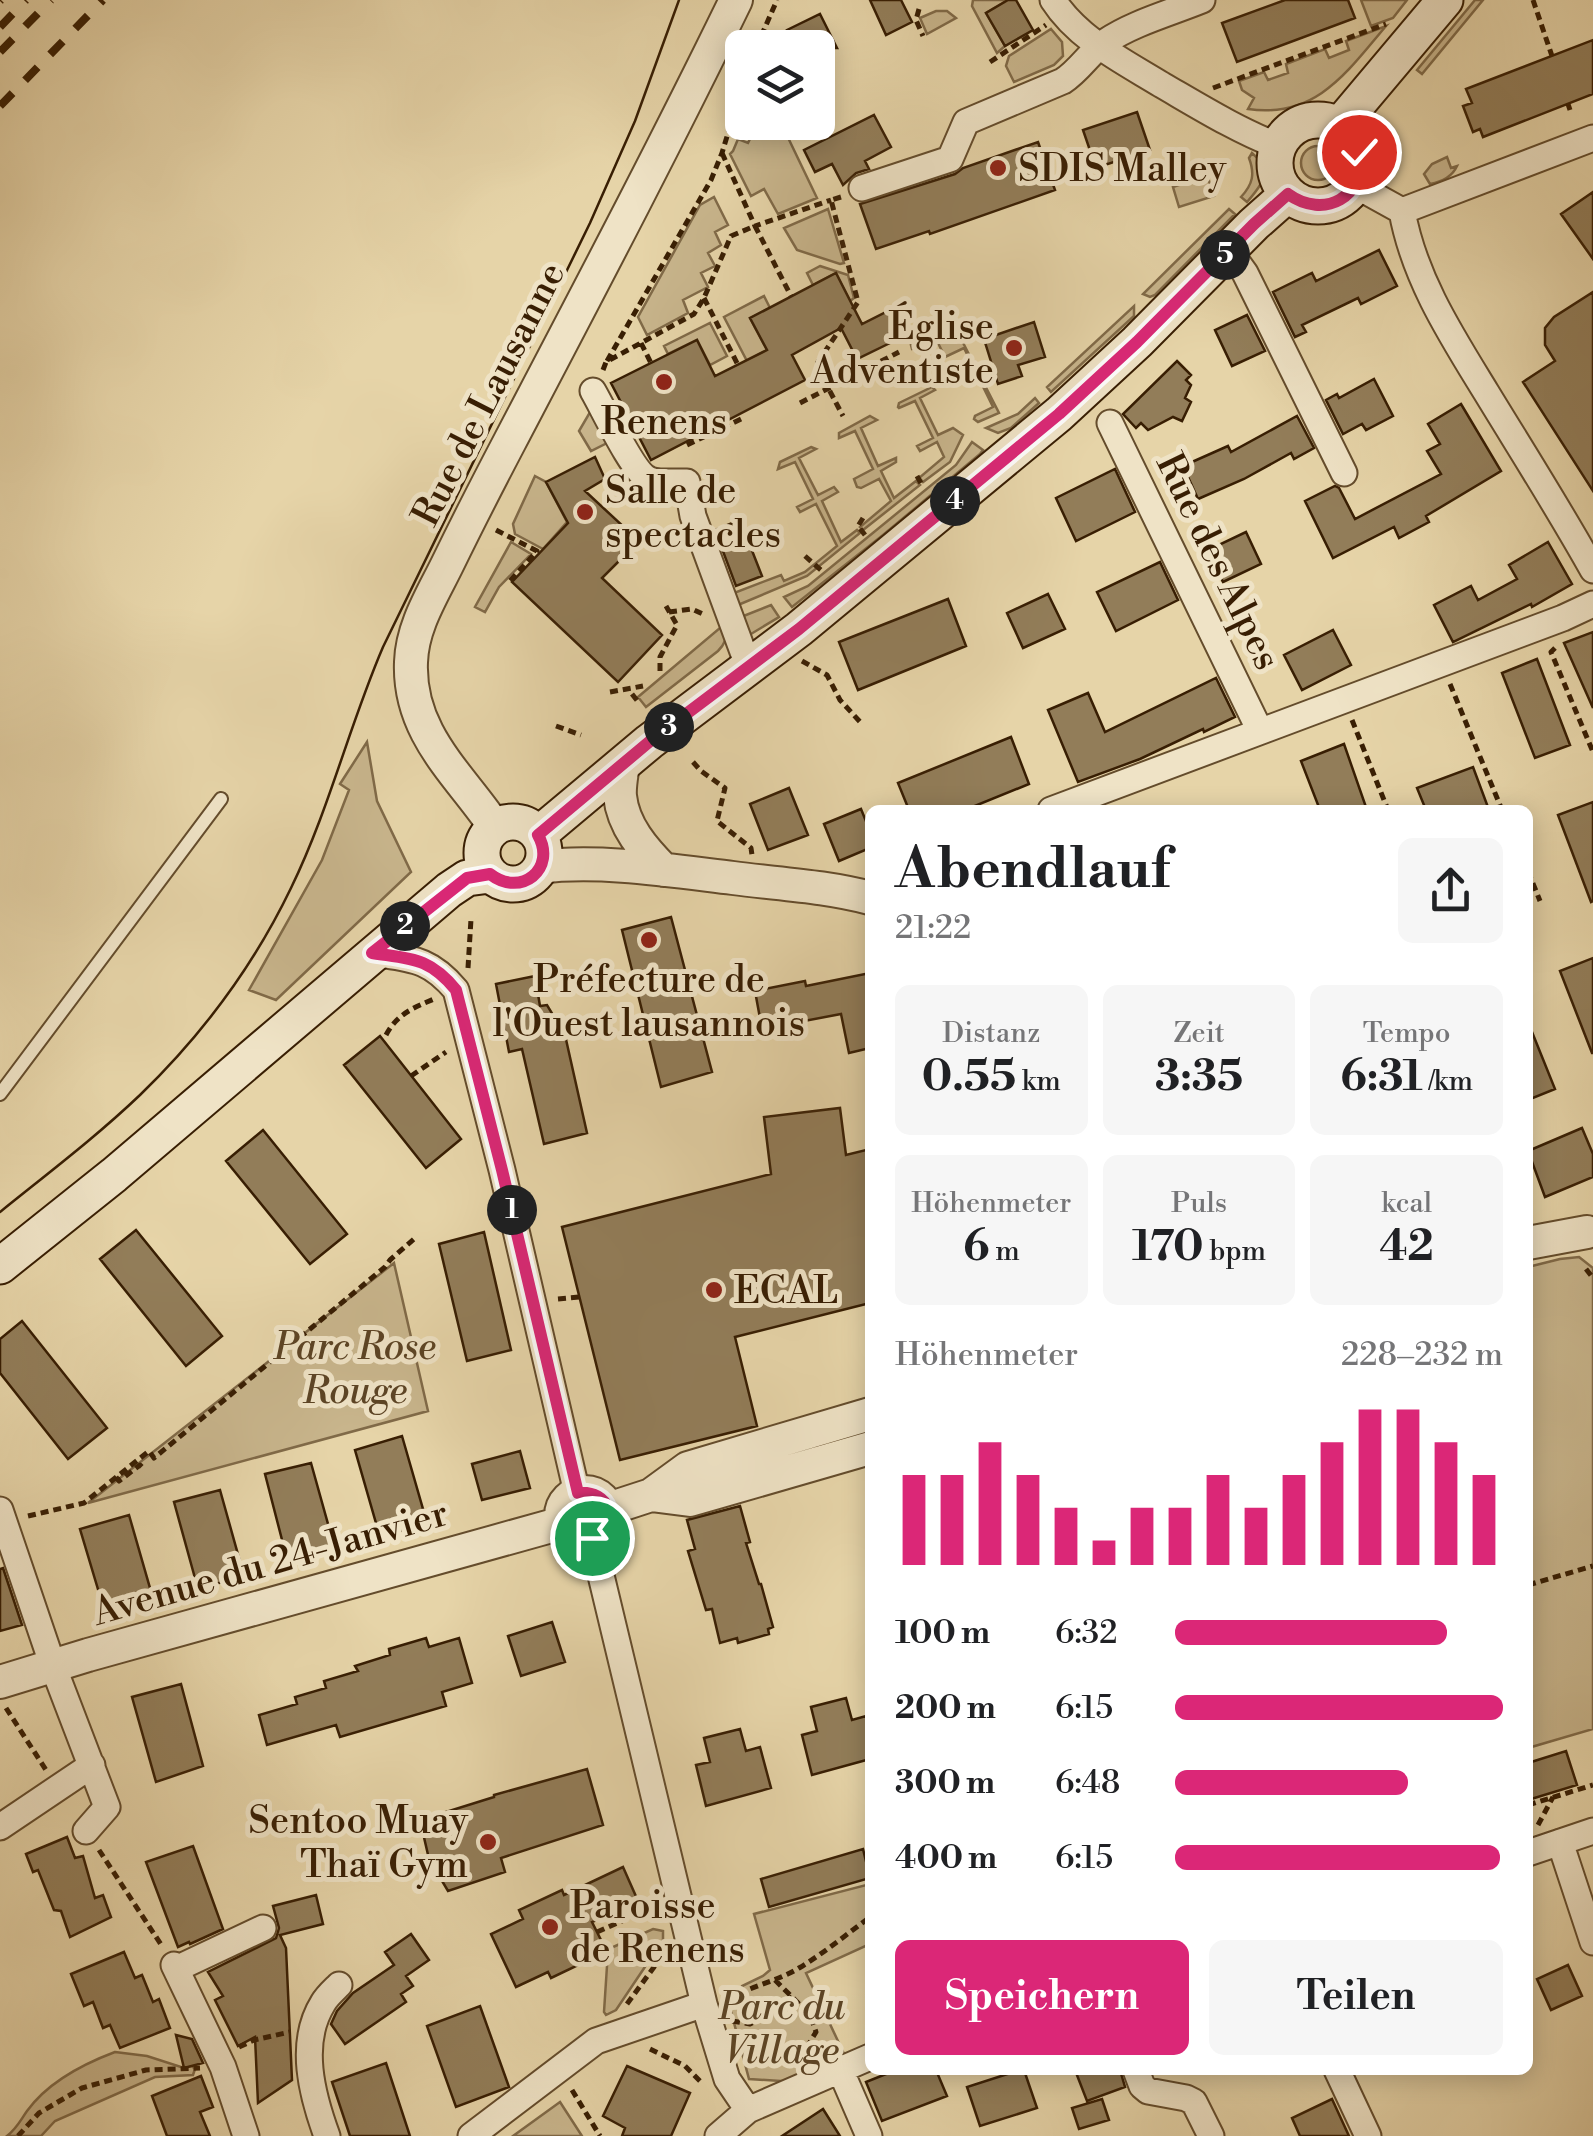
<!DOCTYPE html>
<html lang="de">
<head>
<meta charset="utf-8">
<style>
  body { margin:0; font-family:"Libre Bodoni",serif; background:#f6f6f6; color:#202124; height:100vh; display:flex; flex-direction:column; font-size:38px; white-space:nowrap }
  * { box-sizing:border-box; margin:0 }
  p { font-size:32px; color:#757577 }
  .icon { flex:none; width:55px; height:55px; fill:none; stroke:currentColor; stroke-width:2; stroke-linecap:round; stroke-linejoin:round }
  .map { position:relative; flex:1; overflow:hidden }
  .side { position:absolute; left:865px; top:805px; width:668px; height:1270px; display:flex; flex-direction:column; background:#fff; border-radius:15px; box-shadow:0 5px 25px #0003 }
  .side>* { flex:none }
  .controls { position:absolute; left:725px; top:30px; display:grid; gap:20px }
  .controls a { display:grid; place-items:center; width:110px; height:110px; border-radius:15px; background:#fff; box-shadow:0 5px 25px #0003; font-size:50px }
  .pin { position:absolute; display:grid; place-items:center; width:85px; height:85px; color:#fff; margin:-42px; border:5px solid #fff; border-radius:50%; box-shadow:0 2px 10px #0007 }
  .km { position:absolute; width:50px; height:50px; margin:-25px; border-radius:50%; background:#222; color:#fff; font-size:28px; line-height:50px; text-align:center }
  .round { display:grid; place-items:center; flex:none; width:105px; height:105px; border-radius:15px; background:#f6f6f6 }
  .overview { display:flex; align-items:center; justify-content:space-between; height:170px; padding:0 30px }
  h1 { font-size:55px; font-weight:800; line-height:75px }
  .metrics { display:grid; grid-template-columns:repeat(3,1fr); gap:15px; height:170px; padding:10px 30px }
  .metrics div { display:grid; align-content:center; border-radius:15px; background:#f6f6f6; text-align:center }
  .metrics b { font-size:42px; font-weight:800 }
  .metrics small { font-size:28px; font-weight:400 }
  .metrics p { font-size:28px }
  .chart { height:280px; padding:20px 30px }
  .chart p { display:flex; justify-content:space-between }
  .chart svg { width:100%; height:180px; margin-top:10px; stroke:#db2777; stroke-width:6 }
  .cta { display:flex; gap:20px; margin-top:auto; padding:20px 30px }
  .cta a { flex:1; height:115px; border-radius:15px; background:#db2777; color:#fff; font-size:40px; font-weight:800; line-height:115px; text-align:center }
  .cta a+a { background:#f6f6f6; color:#202124 }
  ul { padding:0 30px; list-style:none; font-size:32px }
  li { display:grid; grid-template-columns:160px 120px 1fr; align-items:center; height:75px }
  li i { height:25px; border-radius:12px; background:#db2777 }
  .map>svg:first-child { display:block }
  .green { fill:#c8b58c; stroke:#806a48; stroke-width:2.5 }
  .building { fill:#927d59; stroke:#381e03; stroke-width:2.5 }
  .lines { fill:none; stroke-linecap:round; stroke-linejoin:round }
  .service-casing { stroke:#644c2c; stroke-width:16 }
  .minor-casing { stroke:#644c2c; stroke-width:29 }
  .tertiary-casing { stroke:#644c2c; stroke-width:36 }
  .secondary-casing { stroke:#381e03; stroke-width:39 }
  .path { stroke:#381e03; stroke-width:5; stroke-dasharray:8 5; stroke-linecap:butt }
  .service { stroke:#efe3c6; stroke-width:12 }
  .minor { stroke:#efe3c6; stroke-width:25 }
  .tertiary { stroke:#efe3c6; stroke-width:32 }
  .secondary { stroke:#efe3c6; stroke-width:35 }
  .tram { stroke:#381e03; stroke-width:2.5 }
  .rail { stroke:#381e03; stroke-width:8; stroke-dasharray:18 18; stroke-linecap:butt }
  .route-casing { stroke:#fff; stroke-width:20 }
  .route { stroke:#db2777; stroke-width:12 }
  .poi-dot { fill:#8f2418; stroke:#efe3c6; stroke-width:4 }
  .labels { text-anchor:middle; stroke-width:10; stroke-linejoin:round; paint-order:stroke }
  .poi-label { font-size:38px; fill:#381e03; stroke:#efe3c6; text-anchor:start }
  .street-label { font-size:38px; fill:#381e03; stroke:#efe3c6 }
  .park-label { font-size:38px; font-style:italic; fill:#5c4425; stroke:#efe3c6 }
</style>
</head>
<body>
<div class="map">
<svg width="1593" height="2136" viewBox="0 0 1593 2136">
  <rect width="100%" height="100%" fill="#e6d4a8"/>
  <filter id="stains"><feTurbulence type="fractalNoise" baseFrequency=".002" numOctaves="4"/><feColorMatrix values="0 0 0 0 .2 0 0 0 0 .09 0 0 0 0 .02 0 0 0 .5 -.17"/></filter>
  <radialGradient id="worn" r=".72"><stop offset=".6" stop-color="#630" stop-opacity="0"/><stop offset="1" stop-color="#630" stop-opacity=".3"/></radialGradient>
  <path class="green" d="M973 0H1008L986 13 1005 46 997 53 972 6Z
    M1361 0H1407L1393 18 1371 26Z
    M1475 0H1483L1422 74 1417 70Z
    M936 11H947L956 18 927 34 920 18Z
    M1386 26C1347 72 1316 119 1248 109L1254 98 1242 90 1239 81 1264 72 1268 80 1288 73 1286 64 1325 49 1329 58 1349 50 1346 41Z
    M1051 29 1062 42 1063 56 1054 65 1014 82 1006 66 1009 56Z
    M1375 122 1378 125 1377 145 1391 175 1389 179C1370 163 1363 145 1375 122Z
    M753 123H781L817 198 778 214 764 189 751 196 730 154 733 151 738 139 748 143 757 125Z
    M1301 163a17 17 0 1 1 34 0a17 17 0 1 1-34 0Z
    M1252 153C1274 171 1262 185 1247 202L1241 197C1253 184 1255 174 1249 158Z
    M1447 157 1451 168 1457 166C1452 177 1441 182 1430 184L1424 174 1432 164Z
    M1204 166 1214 196 1179 207 1173 187 1179 185 1176 175Z
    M714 197 728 225 715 232 721 245 708 253 715 266 701 273 708 287 683 300 688 313 647 335 638 317 700 205Z
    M828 209 844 263 840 264 797 250 784 228Z
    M1229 209 1235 214 1155 295 1150 297 1143 294Z
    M820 266 848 275 854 298 850 301 836 273 813 285 807 273Z
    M764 296 770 308 750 318 767 350 747 361 724 317Z
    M1134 306V316L1051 392 1047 387Z
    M710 323 727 356 710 365 697 340 668 354 664 346Z
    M957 331 999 413 978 422 974 419 975 416 993 407 964 348 945 357 937 341 912 349 911 345Z
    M932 387 935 390 920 398 938 435 953 428 963 435 950 462 923 482 919 478 944 457 937 442 920 451 917 446 933 438 915 401 899 408 898 407 899 403Z
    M1035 398 1039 403 1011 428 998 433 986 428 1018 414Z
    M593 407 611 441 591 451 579 431Z
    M870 416 877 420 861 428 878 466 896 458V462L881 471 894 498 916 481 920 485 863 530 860 527 891 501 879 479 861 488 857 487 854 479 873 469 855 431 839 438V433Z
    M972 442 983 450 980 454 883 535 792 607 784 597 808 586 956 465Z
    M811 447 816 449 799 458 818 495 834 487 838 492 822 501 841 542 857 530 860 533 807 576 738 605 734 593 781 575 784 581 805 572 837 546 816 504 800 512 797 507 813 499 795 462 778 469 780 462Z
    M535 476 546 482 567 522 543 549 515 534 513 524Z
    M511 542 531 554 499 587 485 612 475 607Z
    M771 605 779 617 751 634 748 633 741 617Z
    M727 622C729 634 726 643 718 651L646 707 638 697Z
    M367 742 377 801 411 872 276 1000 249 990 322 860 349 790 340 784Z
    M1579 1257 1593 1268V1729L1528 1748V1267L1560 1259Z
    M394 1263 428 1411 88 1503Z
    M870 1884V1944L806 1973 845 2056 796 2082 749 2079 729 2004 742 1991V1986L763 1976 770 1970 754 1914Z
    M653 1929 663 1931V1940L616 2010 606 2015 604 2012 607 1966 602 1952Z
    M115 2052 147 2056 184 2068 192 2066 195 2069 193 2075 155 2077 55 2121 41 2136H7C17 2128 20 2121 27 2111 48 2082 83 2064 115 2052Z
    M560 2102 582 2136H513Z"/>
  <path class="building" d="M870 0H901L912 22 886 35Z
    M1008 0H1016L1033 30 1005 46 986 13Z
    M1285 0H1348L1355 18 1237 62 1222 23Z
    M820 14 837 48H795L787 30Z
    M1593 40V94L1483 137 1480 129 1473 132 1463 106 1472 103 1466 89Z
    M1137 112 1150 150 1096 168 1083 130Z
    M874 115 891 147 865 161 869 169 856 173 843 185 832 164 815 172 804 150Z
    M1038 142 1055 190 930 234 929 231 876 249 860 204 955 174 963 168Z
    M1593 192V259L1561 214Z
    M1379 250 1397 286 1361 304 1358 298 1302 325 1306 332 1295 337 1273 292 1312 273 1316 281Z
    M836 273 862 324 896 307 905 325 888 334 892 342 857 359 841 328 792 355 805 380 651 460 611 383 697 340 715 376 767 350 750 318Z
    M1593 292V491L1523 382 1555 361 1545 345V328L1554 317Z
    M1247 315 1265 351 1232 366 1215 330Z
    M1034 322 1045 357 1018 365 1022 376 998 384 984 339Z
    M1177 361 1191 375 1186 380 1191 385 1185 398 1191 402 1182 421 1173 417 1148 430 1141 423 1136 428 1123 414Z
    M1374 379 1393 416 1366 430 1362 424 1343 434 1326 400 1337 394 1339 398Z
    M1461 404 1501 471 1426 516 1429 522 1399 538 1394 527 1333 558 1305 501 1335 486 1339 488 1355 519 1441 474 1427 451 1440 444 1428 424Z
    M1297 416 1314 448 1294 459 1291 453 1244 479 1198 499 1183 466 1228 446 1231 452Z
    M595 457 605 479 585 491 639 541 602 578 662 635 618 682 512 582 568 523 546 482Z
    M1115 469 1135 512 1076 541 1056 498Z
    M740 520 762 576 736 586 715 530Z
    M1246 532 1261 564 1223 582 1208 550Z
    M1548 542 1572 584 1532 607 1531 604 1453 642 1434 605 1471 586 1478 600 1517 579 1509 565Z
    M1160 562 1178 600 1116 631 1097 592Z
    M1048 594 1065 629 1023 648 1007 613Z
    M948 599 966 646 858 690 839 642Z
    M1333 630 1351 665 1302 690 1284 655Z
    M1593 632V708L1564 643Z
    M1537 659 1570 745 1535 758 1502 673Z
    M1216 678 1235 717 1204 732 1203 729 1140 759 1078 782 1048 710 1088 693 1105 732Z
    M1011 737 1029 784 965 810H909L898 783Z
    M1344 744 1367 810H1320L1301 761Z
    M1473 767 1489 810H1426L1417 788Z
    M789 788 808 835 768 850 750 804Z
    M1593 802V901L1591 902 1558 815Z
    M861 809 870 831V848L839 861 824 824Z
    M671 917 712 1072 661 1087 622 930Z
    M1593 958V1053H1592L1560 971Z
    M870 973V1048L849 1053 841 1014 762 1029 755 991 805 981 806 986Z
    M535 976 540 1006 547 1005 565 1035 587 1133 544 1144 522 1049 509 1052 496 984Z
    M1528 1022 1555 1089 1528 1100Z
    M380 1036 461 1139 426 1168 344 1065Z
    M840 1108 846 1155 870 1149V1303L735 1337 757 1426 620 1460 562 1227 771 1174 764 1117Z
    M1582 1128 1593 1154V1177L1545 1197 1528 1151Z
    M263 1130 347 1234 310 1264 226 1161Z
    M136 1230 222 1336 186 1366 100 1259Z
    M484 1232 511 1350 467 1361 439 1244Z
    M22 1321 107 1428 68 1459 0 1373V1339Z
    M402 1436 427 1523 380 1537 355 1450Z
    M520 1451 530 1488 482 1500 472 1464Z
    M311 1463 335 1549 288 1563 265 1474Z
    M220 1490 244 1576 198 1589 174 1502Z
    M740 1506 750 1542 746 1543 759 1584H761L773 1627 768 1629 769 1634 738 1643 737 1638 720 1643 712 1609 706 1610 688 1551 695 1549 687 1520Z
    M129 1515 154 1602 106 1616 80 1529Z
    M3 1568 22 1625 0 1631V1569Z
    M552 1622 565 1662 521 1676 508 1636Z
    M426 1638 429 1647 459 1638 472 1683 442 1692 446 1706 340 1737 336 1725 267 1745 259 1715 297 1704 295 1697 326 1688 324 1681 358 1671 355 1666 390 1655 389 1649Z
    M181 1684 203 1766 156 1782 132 1697Z
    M846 1698 852 1720 866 1716 870 1730V1759L812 1775 802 1735 817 1731 811 1707Z
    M740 1729 746 1751 760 1747 771 1788 706 1806 696 1765 710 1762 704 1738Z
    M1566 1751 1577 1785 1528 1800V1763Z
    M587 1769 603 1825 501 1858 505 1872 448 1891 429 1859 420 1820 494 1797V1795Z
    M67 1837 75 1858 83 1856 95 1898 103 1895 111 1917 70 1937 61 1911 54 1910 38 1870 33 1872 26 1854Z
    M193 1846 223 1929 190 1944 189 1942 178 1947 146 1862Z
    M863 1849 870 1878 769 1907 761 1879Z
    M623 1867 638 1901 592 1922 603 1944 588 1952 591 1959 551 1978 548 1972 516 1987 491 1934 523 1919 519 1910 562 1890 564 1895Z
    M316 1895 323 1924 280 1935 286 1948 292 2080 258 2103 255 2037 238 2046 215 2000 223 1996 208 1972 276 1938 279 1928 273 1906Z
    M411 1934 429 1960 406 1976 413 1986 401 1994 406 2002 345 2044 331 2024 337 2011 353 1993 394 1965 385 1952Z
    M124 1952 135 1978 142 1975 153 2002 159 1999 170 2028 120 2048 110 2025 103 2028 93 2002 84 2006 71 1974Z
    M1568 1965 1582 1996 1551 2010 1537 1979Z
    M480 2006 509 2087 456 2107 427 2026Z
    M176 2035 192 2039 203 2063 184 2068Z
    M386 2063 410 2136H350L332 2082Z
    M627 2066 690 2093 671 2136H622L625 2128 603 2116Z
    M896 2070H936L947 2096 882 2121 866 2082Z
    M1020 2070H1024L1037 2108 980 2126 967 2087Z
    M1075 2070H1120L1125 2087 1087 2101Z
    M201 2076 213 2107 200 2112 210 2136H167L152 2096Z
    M1102 2099 1109 2120 1079 2129 1072 2108Z
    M1332 2099 1349 2136H1300L1292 2118Z
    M823 2109 840 2136H782Z"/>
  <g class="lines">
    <g class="service-casing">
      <path id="service" d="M0 1094 221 799"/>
    </g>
    <g class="minor-casing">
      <path id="minor" d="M1053 0C1078 39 1123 61 1162 85 1200 107 1237 130 1278 146
        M1355 185 1402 211 1593 138
        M862 188 950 159 966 122 1063 81C1080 70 1089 53 1105 42 1133 23 1170 13 1202 0
        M1402 211C1414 278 1451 335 1486 392 1522 451 1559 509 1593 570
        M1229 251 1245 273 1344 473
        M593 391C603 408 633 472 648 479 655 483 678 482 687 482L693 516 749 668
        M1110 423 1260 731
        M1051 810 1563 618 1593 604
        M373 953C411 959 429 958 456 990L502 1170 577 1493
        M0 1510 53 1666 107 1807 86 1831
        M592 1538 704 2004 727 2079 748 2110
        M0 1827 92 1765
        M1560 1842 1593 1942
        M1528 1853 1593 1831
        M174 1965 223 2067 246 2136
        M176 1969 263 1928
        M840 2069 869 2136
        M1136 2070 1142 2086 1148 2091 1186 2098 1194 2102 1211 2136
        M1337 2070 1368 2136
        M327 2136C312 2095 298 2043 323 2003 327 1996 334 1990 339 1985
        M471 2136 596 2041 704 2004
        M718 2136 748 2110 870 2057"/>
    </g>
    <g class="tertiary-casing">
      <path id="tertiary" d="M623 763C622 773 619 786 620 796 623 826 644 850 664 870
        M495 827C459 774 408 733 411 662 412 626 433 594 448 563 468 522 489 481 510 441 587 294 664 148 736 0
        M540 867C598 859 674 871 733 878 778 884 825 886 870 898
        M1528 1243 1587 1232
        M561 1516a24 24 0 1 1 48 0a24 24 0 1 1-48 0Z
        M651 1495 688 1468 870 1414
        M608 1509 651 1495 690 1500 870 1448
        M0 1682 88 1655 562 1523"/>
    </g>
    <g class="secondary-casing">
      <path id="secondary" d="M1275 163a43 43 0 1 1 86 0a43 43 0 1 1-86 0Z
        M1339 126 1445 0
        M482 853a31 31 0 1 1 62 0a31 31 0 1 1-62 0Z
        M538 835 649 742 799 629 1059 414 1137 342 1254 224 1288 194
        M0 1266 114 1175 449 890 467 878 490 875"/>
    </g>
    <path class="path" d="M1533 0 1552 56
      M919 9 916 20 923 36
      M756 48 777 0
      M990 62 1046 25
      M1213 88 1386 24
      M1568 104 1570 110
      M722 153 755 226 831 200
      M841 197 831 200 858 302 816 365 843 416
      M704 298 738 365
      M641 343 651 363
      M607 361 711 180 722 153 742 87
      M603 370 606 362 694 314 704 298 731 236 755 226 791 296
      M800 403 899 352
      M687 445 743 418
      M917 476 923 487
      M863 518 858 526 865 535
      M496 530 537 551 510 581
      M805 556 822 571
      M669 612 692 609 705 615
      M1555 648 1551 652 1593 752
      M802 661 827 675 840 700 862 724
      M660 671V657L677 625 666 606
      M1450 684 1502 810
      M610 692 643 686
      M632 694 639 703
      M1352 720 1388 810
      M556 726 581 735
      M693 762 701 771 725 788 717 821 751 848 752 855
      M1528 871 1540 901
      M468 968 471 919
      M386 1035C397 1014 413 1008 434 999
      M411 1076 446 1052
      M1586 1269 1593 1278
      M558 1299 580 1297
      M116 1477 119 1481 140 1465 142 1467
      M28 1516 84 1503 149 1451 154 1458 385 1267 390 1260 414 1239
      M1528 1585 1593 1566
      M6 1708 46 1770
      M1528 1805 1593 1785
      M1538 1825 1553 1797
      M99 1850 162 1946
      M597 1932 656 1906
      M775 1980 810 2015 816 2032 805 2050 792 2063
      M727 2000C750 1986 776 1982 799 1968 824 1953 847 1934 870 1917
      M627 2004 668 1948
      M732 2021 750 2024 770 2014 769 2008 792 1997
      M239 2047 254 2040 290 2032
      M650 2049 685 2066 703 2084
      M572 2090 600 2136
      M18 2136 39 2113 82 2088 146 2070 200 2068"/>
    <use href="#service" class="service"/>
    <use href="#minor" class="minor"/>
    <use href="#tertiary" class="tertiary"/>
    <use href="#secondary" class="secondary"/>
    <path class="tram" d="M0 1212C47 1174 96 1137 140 1095 201 1036 254 965 291 888 329 810 349 726 383 647L590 223 635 121 679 0"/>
    <path class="rail" d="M0 1 1 0
      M0 27 26 0
      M0 52 51 0
      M0 106 103 0"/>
  </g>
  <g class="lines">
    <g class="route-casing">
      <path id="route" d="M592 1538C620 1522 610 1490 578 1493L502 1170 456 990C429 957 411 959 372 953L467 878 490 874C521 898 557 869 538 835L649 742 799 629 1059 414 1137 342 1254 224 1288 194C1324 220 1367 197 1359 152"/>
    </g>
    <use href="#route" class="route"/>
  </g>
  <g class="poi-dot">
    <circle cx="998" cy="168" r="10"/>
    <circle cx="1014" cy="348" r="10"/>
    <circle cx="664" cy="382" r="10"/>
    <circle cx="585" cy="512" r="10"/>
    <circle cx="649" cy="940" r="10"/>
    <circle cx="714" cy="1290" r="10"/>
    <circle cx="488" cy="1842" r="10"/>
    <circle cx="550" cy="1927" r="10"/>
  </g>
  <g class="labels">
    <g class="poi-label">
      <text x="1018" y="181">SDIS Malley</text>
      <text x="994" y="339" text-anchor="end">Église<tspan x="994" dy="44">Adventiste</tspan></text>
      <text x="664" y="434" text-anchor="middle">Renens</text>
      <text x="605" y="503">Salle de<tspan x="605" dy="44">spectacles</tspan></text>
      <text x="649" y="992" text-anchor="middle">Préfecture de<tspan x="649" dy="44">l'Ouest lausannois</tspan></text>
      <text x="734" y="1303">ECAL</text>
      <text x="468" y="1833" text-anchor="end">Sentoo Muay<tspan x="468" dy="44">Thaï Gym</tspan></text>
      <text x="570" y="1918">Paroisse<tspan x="570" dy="44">de Renens</tspan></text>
    </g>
    <g class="street-label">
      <text transform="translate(488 394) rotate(-63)" y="13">Rue de Lausanne</text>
      <text transform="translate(1219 561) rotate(64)" y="13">Rue des Alpes</text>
      <text transform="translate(270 1562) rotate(-16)" y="13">Avenue du 24-Janvier</text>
    </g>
    <g class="park-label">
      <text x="355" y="1359">Parc Rose<tspan x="355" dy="44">Rouge</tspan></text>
      <text x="782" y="2019">Parc du<tspan x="782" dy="44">Village</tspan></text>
    </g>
  </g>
  <rect width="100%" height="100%" filter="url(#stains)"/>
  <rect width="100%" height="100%" fill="url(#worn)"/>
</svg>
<div class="controls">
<a><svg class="icon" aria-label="layers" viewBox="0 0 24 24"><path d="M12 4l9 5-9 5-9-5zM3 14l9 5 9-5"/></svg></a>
</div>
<div class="pin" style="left:592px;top:1538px;background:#1e9e55"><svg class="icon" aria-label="arrive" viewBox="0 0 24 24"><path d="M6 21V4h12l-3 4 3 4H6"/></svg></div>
<div class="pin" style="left:1359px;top:152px;background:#d93025"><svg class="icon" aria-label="check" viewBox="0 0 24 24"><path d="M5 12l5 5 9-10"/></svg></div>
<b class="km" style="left:512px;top:1210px">1</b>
<b class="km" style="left:405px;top:926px">2</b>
<b class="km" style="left:669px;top:727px">3</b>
<b class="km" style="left:955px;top:501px">4</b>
<b class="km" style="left:1225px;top:255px">5</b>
<section class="side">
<div class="overview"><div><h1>Abendlauf</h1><p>21:22</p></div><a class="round"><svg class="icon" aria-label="share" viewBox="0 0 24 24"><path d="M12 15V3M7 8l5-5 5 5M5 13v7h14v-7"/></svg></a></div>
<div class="metrics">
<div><p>Distanz</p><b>0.55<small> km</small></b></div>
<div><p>Zeit</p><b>3:35</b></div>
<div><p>Tempo</p><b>6:31<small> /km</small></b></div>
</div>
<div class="metrics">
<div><p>Höhenmeter</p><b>6<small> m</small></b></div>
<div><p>Puls</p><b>170<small> bpm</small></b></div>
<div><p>kcal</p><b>42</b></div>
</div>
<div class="chart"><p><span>Höhenmeter</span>228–232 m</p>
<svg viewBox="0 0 160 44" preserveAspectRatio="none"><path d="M5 44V22M15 44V22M25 44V14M35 44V22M45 44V30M55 44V38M65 44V30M75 44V30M85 44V22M95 44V30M105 44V22M115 44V14M125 44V6M135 44V6M145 44V14M155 44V22"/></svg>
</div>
<ul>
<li><b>100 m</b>6:32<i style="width:83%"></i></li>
<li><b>200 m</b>6:15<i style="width:100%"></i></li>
<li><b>300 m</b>6:48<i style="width:71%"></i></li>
<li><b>400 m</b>6:15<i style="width:99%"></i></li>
</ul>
<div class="cta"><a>Speichern</a><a>Teilen</a></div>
</section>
</div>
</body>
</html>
